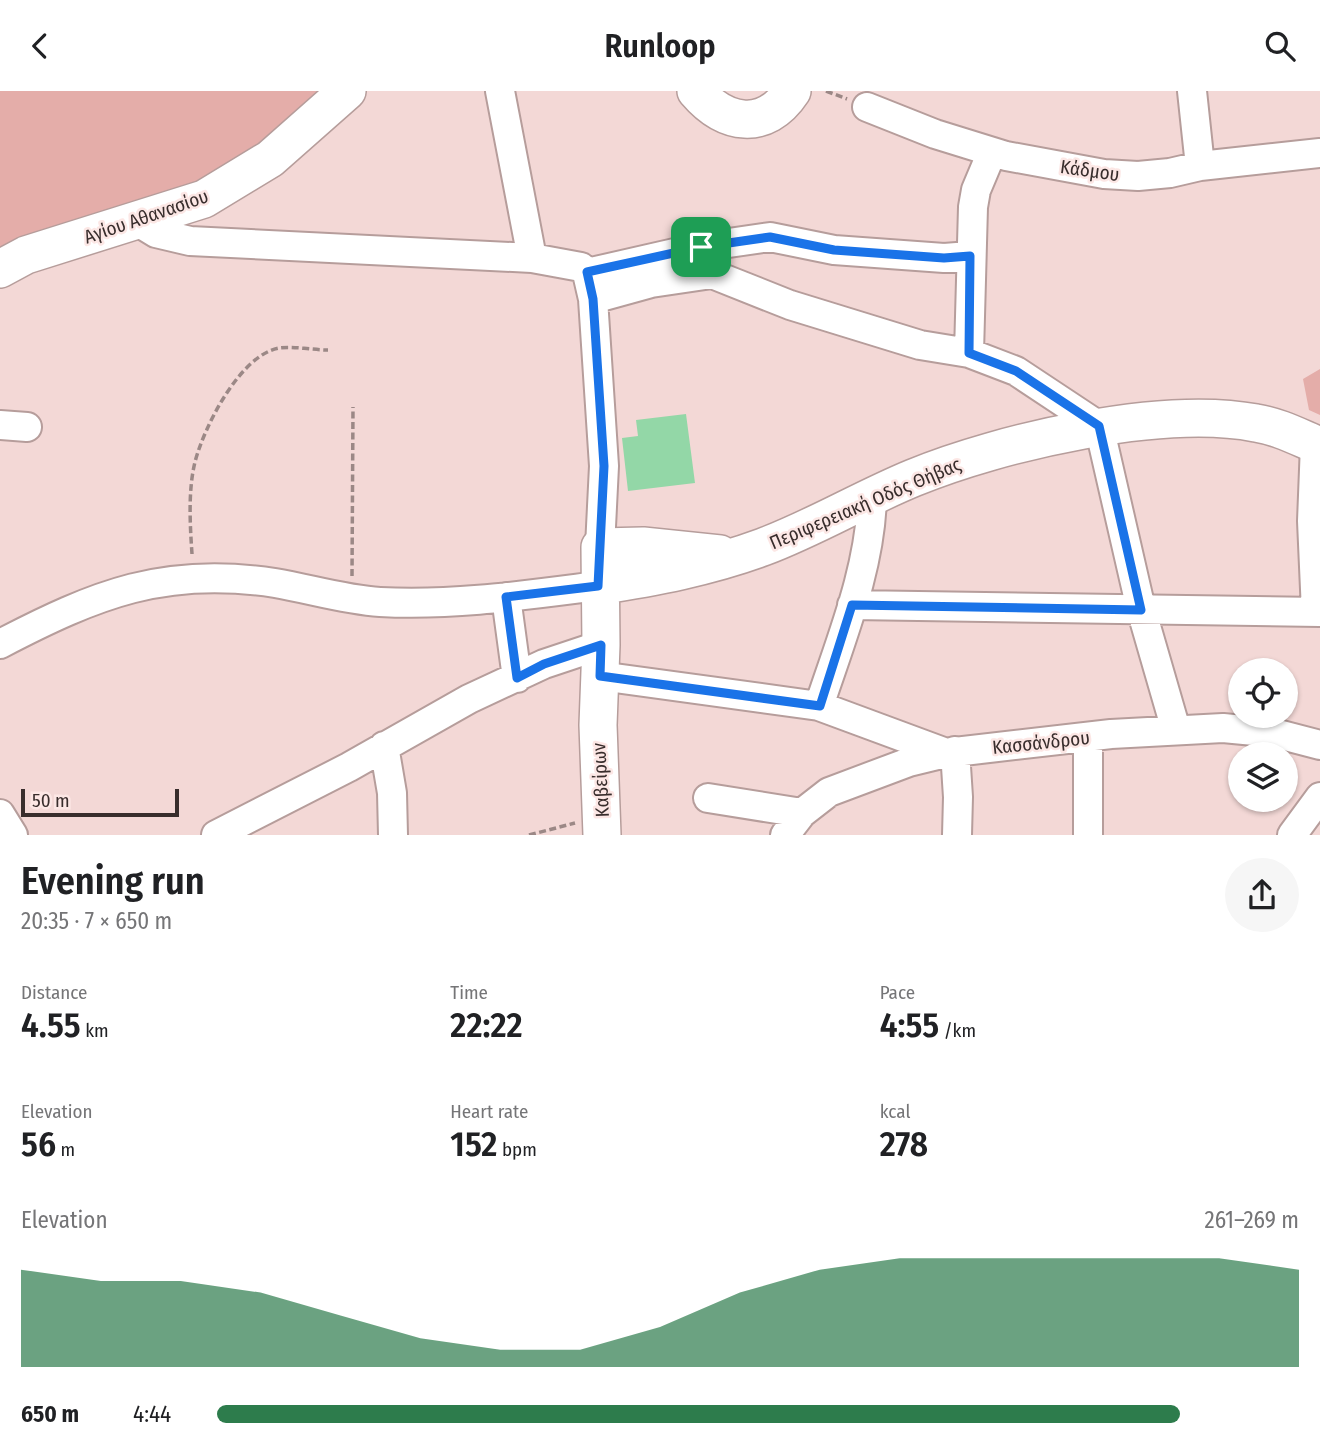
<!DOCTYPE html>
<html lang="en">
<head>
<meta charset="utf-8">
<style>
  body { margin:0; font-family:"Fira Sans Condensed",sans-serif; background:#f6f6f6; color:#202124; height:100vh; display:flex; flex-direction:column; font-size:26px; white-space:nowrap }
  * { box-sizing:border-box; margin:0 }
  p { font-size:23px; color:#757577 }
  .icon { flex:none; width:38px; height:38px; fill:none; stroke:currentColor; stroke-width:2; stroke-linecap:round; stroke-linejoin:round }
  .map { position:relative; height:744px; overflow:hidden }
  .sheet { display:flex; flex-direction:column; background:#fff; flex:1 }
  .sheet>* { flex:none }
  .tools { position:absolute; left:1228px; top:567px; display:grid; gap:14px }
  .tools a { display:grid; place-items:center; width:70px; height:70px; border-radius:50%; background:#fff; box-shadow:0 2px 5px #0004; font-size:35px }
  .scale { position:absolute; left:21px; bottom:18px; width:158px; box-sizing:border-box; padding-left:7px; border:4px solid #382d2c; border-top:0; font-size:19px; line-height:24px; white-space:nowrap; color:#382d2c; -webkit-text-stroke:5px #fce7e5; paint-order:stroke }
  .pin { position:absolute; display:grid; place-items:center; width:60px; height:60px; color:#fff; margin:-30px; border-radius:14px; box-shadow:0 4px 10px #0006 }
  .round { display:grid; place-items:center; flex:none; width:74px; height:74px; border-radius:37px; background:#f6f6f6 }
  .overview { display:flex; align-items:center; justify-content:space-between; height:119px; padding:0 21px }
  h1 { font-size:38px; font-weight:600; line-height:52px }
  .stats { display:grid; grid-template-columns:repeat(3,1fr); gap:10px; height:119px; padding:7px 21px }
  .stats div { display:grid; align-content:center }
  .stats b { font-size:35px; font-weight:600 }
  .stats small { font-size:19px; font-weight:400 }
  .stats p { font-size:19px }
  .chart { height:196px; padding:14px 21px }
  .chart p { display:flex; justify-content:space-between }
  .chart svg { width:100%; height:126px; margin-top:7px; fill:#2d7c4c; opacity:.7 }
  ul { padding:0 21px; list-style:none; font-size:23px }
  li { display:grid; grid-template-columns:112px 84px 1fr; align-items:center; height:52px }
  li i { height:18px; border-radius:9px; background:#2d7c4c }
  header { display:flex; justify-content:space-between; align-items:center; height:91px; padding:0 21px; background:#fff; font-size:32px; font-weight:600 }
  .map>svg:first-child { display:block }
  .green { fill:#e4ada9 }
  .building { fill:#93d7a7 }
  .lines { fill:none; stroke-linecap:round; stroke-linejoin:round }
  .minor-casing { stroke:#b69d9b; stroke-width:32 }
  .major-casing { stroke:#b69d9b; stroke-width:40 }
  .path { stroke:#9b8886; stroke-width:3.5; stroke-dasharray:7 3.5; stroke-linecap:butt }
  .minor { stroke:#fff; stroke-width:28 }
  .major { stroke:#fff; stroke-width:37 }
  .route-casing { stroke:#fff; stroke-width:14 }
  .route { stroke:#1a73e8; stroke-width:9 }
  .labels { text-anchor:middle; stroke-width:5; stroke-linejoin:round; paint-order:stroke }
  .street-label { font-size:19px; fill:#382d2c; stroke:#fce7e5 }
</style>
</head>
<body>
<header><svg class="icon" aria-label="back" viewBox="0 0 24 24"><path d="M15 5l-7 7 7 7"/></svg>Runloop<svg class="icon" aria-label="search" viewBox="0 0 24 24"><circle cx="10" cy="10" r="6"/><path d="M15 15l6 6"/></svg></header>
<div class="map">
<svg width="1320" height="744" viewBox="0 0 1320 744">
  <rect width="100%" height="100%" fill="#f3d8d6"/>
  <path class="green" d="M0 0H337L229 83 0 160Z
    M1320 278V324L1309 319 1303 288Z"/>
  <path class="building" d="M686 323 695 392 628 400 622 347 638 345 636 329Z"/>
  <g class="lines">
    <g class="minor-casing">
      <path id="minor" d="M500 0 532 167
        M1192 0 1200 75
        M867 16 935 43 1006 65 1104 83 1138 85 1170 82 1200 75 1320 62
        M138 131 156 142 190 150 532 167 581 176 587 182 593 208 604 375 600 456
        M587 182 701 156 770 146 834 159 944 167 970 165
        M593 208 651 192 712 183 790 214 920 254 969 262 1016 280 1099 335 1141 518 1176 639
        M969 262 973 116 976 99 992 61
        M0 334 27 336
        M1315 353 1312 430 1316 521
        M506 506 517 587
        M852 514 1320 521
        M0 553C96 503 165 475 275 492 310 498 345 509 380 511 453 515 527 504 598 495
        M600 585 819 615 946 662
        M819 615C841 548 871 476 872 405
        M384 655 392 702 393 744
        M955 660 958 706 957 744
        M708 707 802 722
        M0 723 13 744
        M216 744 349 676 469 608 544 573 601 554
        M785 744 802 722 829 701 909 671 946 662 1111 643 1223 637 1274 642 1320 654
        M1088 744V646
        M1292 744 1320 706"/>
    </g>
    <g class="major-casing">
      <path id="major" d="M696 0C725 34 765 41 792 0
        M0 178 26 164 204 108 270 68 347 0
        M598 495C655 486 709 476 763 456 814 437 862 408 913 387 1000 351 1162 314 1256 332 1280 336 1298 346 1320 355
        M602 744 598 634 601 554 600 456 643 455 720 463"/>
    </g>
    <path class="path" d="M826 0 847 8
      M192 463C190 434 188 399 195 371 204 336 240 264 279 257 294 255 313 259 328 259
      M352 485 353 316
      M529 744 575 732"/>
    <use href="#minor" class="minor"/>
    <use href="#major" class="major"/>
  </g>
  <g class="lines">
    <g class="route-casing">
      <path id="route" d="M770 146 834 159 944 167 970 165 969 262 1016 280 1099 335 1141 519 852 514 820 615 600 585 601 554 544 573 517 587 506 506 598 495 604 375 593 208 587 181 701 156Z"/>
    </g>
    <use href="#route" class="route"/>
  </g>
  <g class="labels">
    <g class="street-label">
      <text transform="translate(1090 79) rotate(8)" y="7">Κάδμου</text>
      <text transform="translate(146 125) rotate(-19)" y="7">Αγίου Αθανασίου</text>
      <text transform="translate(865 412) rotate(-23)" y="7">Περιφερειακή Οδός Θήβας</text>
      <text transform="translate(1041 651) rotate(-6)" y="7">Κασσάνδρου</text>
      <text transform="translate(600 689) rotate(-93)" y="7">Καβείρων</text>
    </g>
  </g>
</svg>
<div class="tools">
<a><svg class="icon" aria-label="locate" viewBox="0 0 24 24"><circle cx="12" cy="12" r="6"/><path d="M12 2v4M12 18v4M2 12h4M18 12h4"/></svg></a>
<a><svg class="icon" aria-label="layers" viewBox="0 0 24 24"><path d="M12 4l9 5-9 5-9-5zM3 14l9 5 9-5"/></svg></a>
</div>
<div class="scale">50 m</div>
<div class="pin" style="left:701px;top:156px;background:#1e9e55"><svg class="icon" aria-label="arrive" viewBox="0 0 24 24"><path d="M6 21V4h12l-3 4 3 4H6"/></svg></div>
</div>
<section class="sheet">
<div class="overview"><div><h1>Evening run</h1><p>20:35 · 7 × 650 m</p></div><a class="round"><svg class="icon" aria-label="share" viewBox="0 0 24 24"><path d="M12 15V3M7 8l5-5 5 5M5 13v7h14v-7"/></svg></a></div>
<div class="stats">
<div><p>Distance</p><b>4.55<small> km</small></b></div>
<div><p>Time</p><b>22:22</b></div>
<div><p>Pace</p><b>4:55<small> /km</small></b></div>
</div>
<div class="stats">
<div><p>Elevation</p><b>56<small> m</small></b></div>
<div><p>Heart rate</p><b>152<small> bpm</small></b></div>
<div><p>kcal</p><b>278</b></div>
</div>
<div class="chart"><p><span>Elevation</span>261–269 m</p>
<svg viewBox="0 0 160 44" preserveAspectRatio="none"><path d="M0 44V10L10 14L20 14L30 18L40 26L50 34L60 38L70 38L80 30L90 18L100 10L110 6L120 6L130 6L140 6L150 6L160 10V44z"/></svg>
</div>
<ul>
<li><b>650 m</b>4:44<i style="width:89%"></i></li>
</ul>
</section>
</body>
</html>
